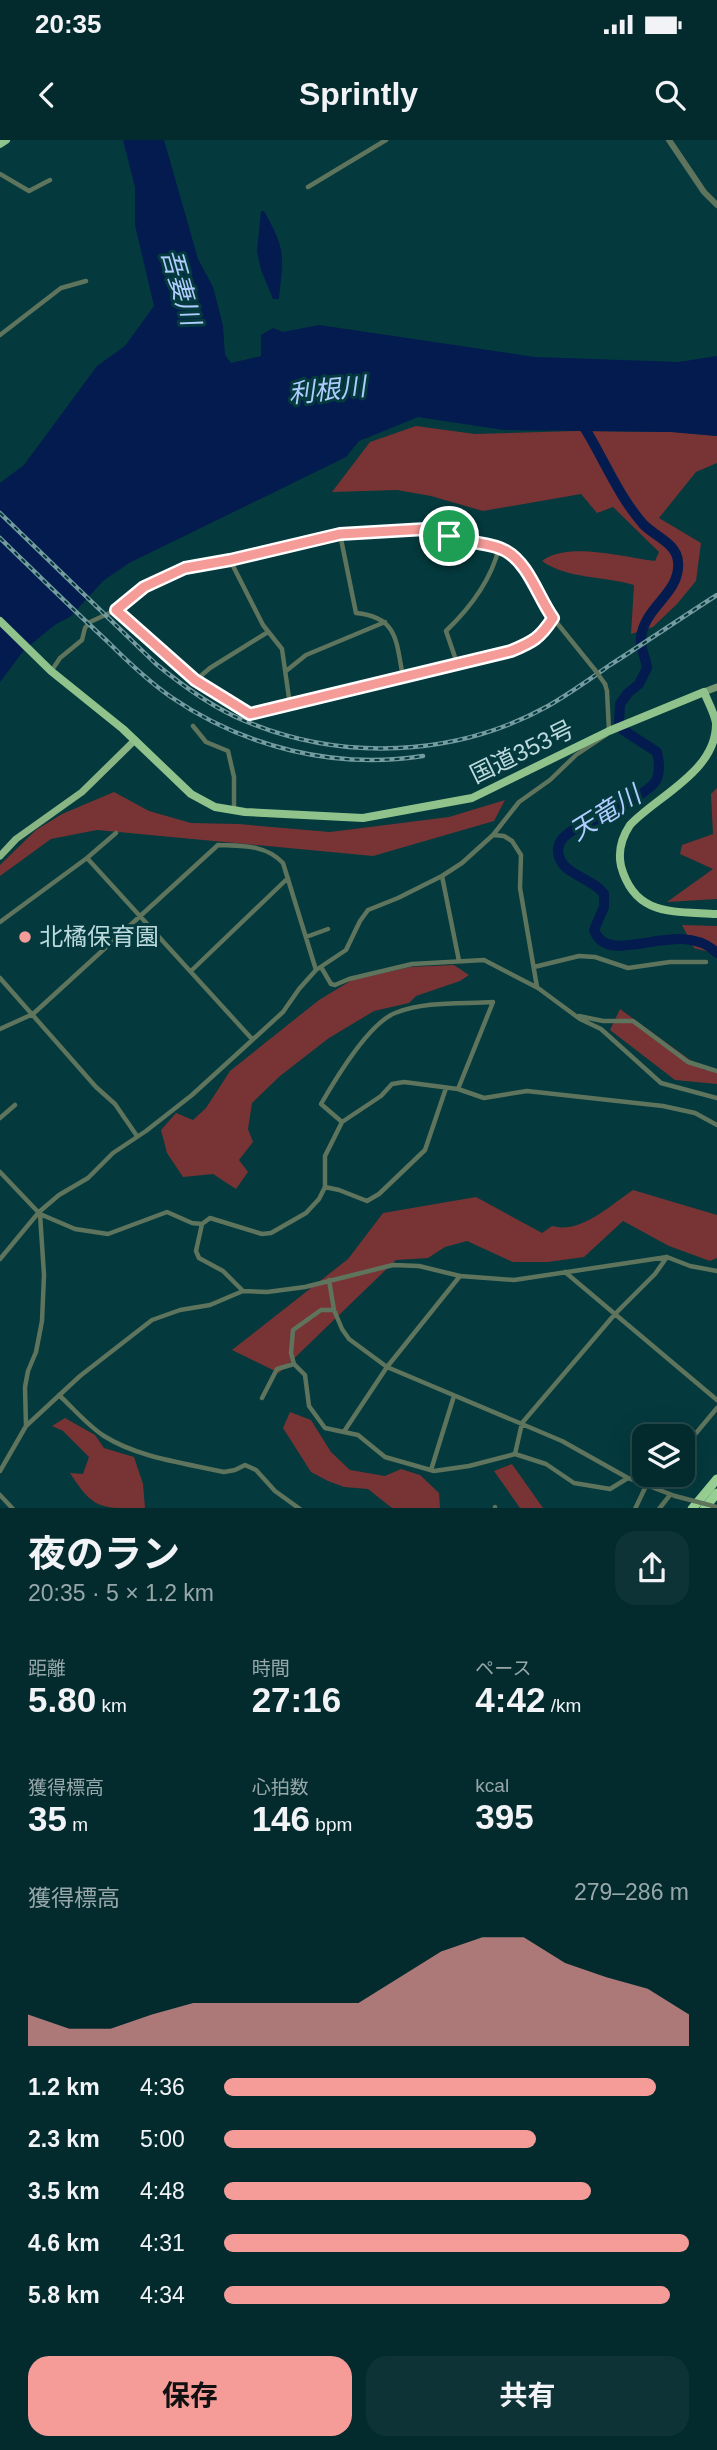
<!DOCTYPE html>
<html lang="ja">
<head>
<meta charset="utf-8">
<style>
  body { margin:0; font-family:Helvetica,"Noto Sans JP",sans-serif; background:#0d3336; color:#f1f3f6; height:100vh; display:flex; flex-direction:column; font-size:26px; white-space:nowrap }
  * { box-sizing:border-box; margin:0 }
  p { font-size:23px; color:#97a7aa }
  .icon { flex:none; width:38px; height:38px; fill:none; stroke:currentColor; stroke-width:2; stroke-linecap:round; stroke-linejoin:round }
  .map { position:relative; height:1368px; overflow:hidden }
  .drawer { display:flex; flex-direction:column; background:#032b2e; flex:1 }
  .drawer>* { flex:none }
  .fabs { position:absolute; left:632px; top:1284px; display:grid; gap:14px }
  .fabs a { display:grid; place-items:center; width:63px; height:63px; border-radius:14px; background:#032b2e; box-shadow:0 7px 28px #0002,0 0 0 2px #24474a; font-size:35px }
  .pin { position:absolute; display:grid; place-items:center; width:60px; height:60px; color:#fff; margin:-30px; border:4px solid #fff; border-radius:50%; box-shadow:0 2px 7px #0007 }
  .round { display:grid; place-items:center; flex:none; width:74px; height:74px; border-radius:21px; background:#0d3336 }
  .overview { display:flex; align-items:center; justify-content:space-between; height:119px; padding:0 28px }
  h1 { font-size:38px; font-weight:700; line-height:52px }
  .stats { display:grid; grid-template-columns:repeat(3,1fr); gap:10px; height:119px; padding:7px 28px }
  .stats div { display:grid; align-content:center }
  .stats b { font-size:35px; font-weight:700 }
  .stats small { font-size:19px; font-weight:400 }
  .stats p { font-size:19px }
  .chart { height:196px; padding:14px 28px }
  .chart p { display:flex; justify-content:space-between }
  .chart svg { width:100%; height:126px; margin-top:7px; fill:#f59b98; opacity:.7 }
  .primary-button { display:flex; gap:14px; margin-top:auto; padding:14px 28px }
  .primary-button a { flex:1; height:80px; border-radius:21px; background:#f59b98; color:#111; font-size:28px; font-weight:700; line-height:80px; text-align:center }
  .primary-button a+a { background:#0d3336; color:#f1f3f6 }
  ul { padding:0 28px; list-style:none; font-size:23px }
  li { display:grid; grid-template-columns:112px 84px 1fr; align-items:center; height:52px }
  li i { height:18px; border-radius:9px; background:#f59b98 }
  .status { display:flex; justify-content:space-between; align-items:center; height:49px; padding:0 35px; background:#032b2e; direction:ltr }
  .status svg { height:19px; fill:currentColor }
  header { display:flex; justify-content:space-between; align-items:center; height:91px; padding:0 28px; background:#032b2e; font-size:32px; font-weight:700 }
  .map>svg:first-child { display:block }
  .green { fill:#783434 }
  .water { fill:#031b4f }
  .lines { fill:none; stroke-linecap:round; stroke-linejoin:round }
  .river { stroke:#031b4f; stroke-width:10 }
  .minor { stroke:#5e745c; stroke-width:4.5 }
  .tertiary { stroke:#5e745c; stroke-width:6 }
  .secondary { stroke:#769972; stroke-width:7 }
  .primary { stroke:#88b583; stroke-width:7 }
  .trunk { stroke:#90c28b; stroke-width:8 }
  .motorway { stroke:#98cf93; stroke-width:9 }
  .rail-casing { stroke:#749b9f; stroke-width:4.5 }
  .rail { stroke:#04393d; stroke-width:2; stroke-dasharray:5; stroke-linecap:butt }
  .minor-bridge { stroke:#5e745c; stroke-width:4.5 }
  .route-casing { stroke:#fff; stroke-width:14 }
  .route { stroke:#f59b98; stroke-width:9 }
  .poi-dot { fill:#f59b98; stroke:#04393d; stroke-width:2.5 }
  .labels { text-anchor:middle; stroke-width:6; stroke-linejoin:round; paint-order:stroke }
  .street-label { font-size:24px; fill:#bcdadd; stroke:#04393d }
  .poi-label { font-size:24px; fill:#bcdadd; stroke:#04393d; text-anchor:start }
  .water-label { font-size:26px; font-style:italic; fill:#b0ccff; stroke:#04393d }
</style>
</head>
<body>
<div class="status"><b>20:35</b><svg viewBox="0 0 49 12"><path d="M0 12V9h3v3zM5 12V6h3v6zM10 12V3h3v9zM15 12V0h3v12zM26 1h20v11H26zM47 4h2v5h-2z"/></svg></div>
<header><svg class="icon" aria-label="back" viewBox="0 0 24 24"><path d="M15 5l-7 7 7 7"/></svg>Sprintly<svg class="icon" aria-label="search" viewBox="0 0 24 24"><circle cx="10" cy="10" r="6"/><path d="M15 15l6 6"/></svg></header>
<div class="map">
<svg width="717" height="1369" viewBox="0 0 717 1369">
  <rect width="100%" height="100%" fill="#04393d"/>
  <path class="green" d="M416 286 475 294 575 291 672 292 717 296V323L696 332 659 378 701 403 696 441 677 464 653 487 631 494 634 445C604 436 567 439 542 421 566 401 624 417 655 421L659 412 613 367 597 373 581 354 483 371 431 356 397 350 332 352 370 302Z
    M717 648V759L667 762 713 729 680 714 682 705 713 694 711 654Z
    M114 652 149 671 191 683 238 684 330 692 449 677 505 660 494 681 373 716 97 690 51 699 0 736V725L36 690 62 674Z
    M682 785 717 786V814L694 808Z
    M454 825 469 835 460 841 416 856 409 863 374 871 329 898 280 936 252 963 248 989 253 1002 239 1020 248 1032 236 1049 213 1034 183 1037 167 1013 161 990 176 973 193 980 206 968 230 931 319 860 352 840 410 827Z
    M620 869 704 930 717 929V944L675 940 610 890Z
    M633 1050 717 1075V1118L710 1121 669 1106 623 1081 584 1117 548 1122H513L467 1101 445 1107 428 1118 396 1120 279 1233 232 1210 348 1119 383 1073 476 1057 542 1093 552 1086C581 1094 609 1066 633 1050Z
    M290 1272 311 1280 331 1312 350 1330 385 1336 401 1329 420 1335 439 1353 440 1368H392L368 1349 344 1347 328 1341 311 1332 283 1288Z
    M65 1278 95 1295 104 1308 134 1317 143 1344 145 1368C100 1369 93 1369 70 1333L83 1334 89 1317 63 1291 52 1286Z
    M512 1324 543 1368H520L494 1331Z"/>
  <path class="water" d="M123 0H164L198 119 213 147 223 186 225 215 231 223 261 216V195L273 188 283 192 319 185 535 217 679 222 717 216V296L672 292 504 290 418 277 359 301 346 317 129 423 103 441 70 477 56 484 24 510 0 542V343L24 325 97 226 125 206 154 166 135 85V47Z
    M261 71H264C287 112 283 115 279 159H273L261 130 257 111Z"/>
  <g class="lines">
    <path class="river" d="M579 279C601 312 616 353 643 384 654 396 677 403 678 422 681 453 645 466 641 497 639 506 646 518 647 528L639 544 628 553 620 564 619 582 623 590 657 612C659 620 660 630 657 639 653 649 619 668 609 674 592 682 546 693 561 721 568 735 593 739 604 754V767L594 790C609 831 679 775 717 813"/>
    <path class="minor" d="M0 34 29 51 50 40
      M308 47 386 0
      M0 195 61 148 86 141
      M340 394 356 473C398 477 396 501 403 537
      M230 420 263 485 282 509 290 565
      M116 470 195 540 250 574 511 511 534 501 553 478
      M457 523 446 491C469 469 491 440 499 408
      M52 530 60 518 82 500 85 488 90 482 116 470 149 444 185 428 230 420 340 394 426 389 464 401 489 404 508 412 531 440 543 464 553 478 595 530
      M286 531 306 515 385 482
      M196 540 210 528 268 492
      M193 586 206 602 228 611 234 637V670
      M494 695 504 696 512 701 521 715 520 748 537 847
      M87 718 252 899
      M442 736 459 821
      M0 782 87 718 116 693
      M306 797 328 789
      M321 827 331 844 335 845 349 839 412 824 484 820 538 848 580 879 601 889 661 943 717 958
      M534 827 579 816 595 817 628 828 670 822H706
      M191 831 288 738
      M0 838 96 947 115 964 137 996
      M579 876 603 881H633L688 922 717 931
      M0 889 33 874 218 705C241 706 265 704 283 723L316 830
      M0 978 15 965
      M342 982 321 964C336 938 368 884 395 873 425 861 461 864 493 862L458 949
      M0 1032 40 1074 75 1089 108 1094 167 1072 192 1083 202 1084 210 1078 262 1094 271 1093 306 1073 319 1059 325 1047V1016L342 982 381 956 392 944 404 942 458 949 484 958 527 951 663 966 695 973 717 985
      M325 1047 339 1050 367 1061 379 1054 425 1010 446 948
      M202 1084 196 1111 199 1118 223 1131 243 1151
      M0 1119 39 1072 59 1055 88 1038 113 1013 146 991 192 955 283 872 299 849 316 830 346 810 360 781 368 770 398 758 442 736 462 723 493 695 519 662 550 640 576 615 606 595 609 591 607 551 605 544
      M565 1132 717 1260
      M329 1140 334 1170 342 1189 349 1199 387 1227 562 1301 628 1338
      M334 1170H321L293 1190 291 1213 294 1224 305 1235 309 1266 325 1288 358 1295 385 1317 434 1331 469 1326 515 1314 546 1324 574 1343 610 1349 628 1338 675 1356
      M59 1255C74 1269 87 1285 104 1296 139 1318 185 1323 224 1332L235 1330 245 1325 256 1330 275 1351 300 1369
      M262 1258 277 1229 294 1224
      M26 1286 80 1236 152 1180 180 1170 210 1165 243 1151 267 1152 305 1147 393 1125 419 1126 460 1136 514 1140 667 1117 690 1126 717 1131
      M345 1290 387 1227 460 1136
      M682 1310 717 1268
      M515 1314 522 1283 615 1174 655 1134 667 1117
      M431 1330 454 1256
      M0 1331 26 1286 25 1247 28 1231 36 1212 42 1181 44 1135 40 1074
      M0 1355 13 1369
      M495 1369V1367
      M635 1369 646 1346 658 1335
      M659 1369 670 1355"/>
    <path class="tertiary" d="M669 0 704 52 717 65"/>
    <path class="secondary" d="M704 552 717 547"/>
    <path class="primary" d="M0 716 16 699 82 652 135 600"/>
    <path class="trunk" d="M0 4 6 0
      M0 481 51 531 123 589 191 654 215 667 245 672 363 678 472 658 609 591 704 552C708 562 714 572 716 583 717 631 657 656 630 685 622 697 618 712 621 726 635 777 673 771 717 774"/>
    <path class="motorway" d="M692 1369 717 1339
      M704 1369 717 1353"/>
    <g class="rail-casing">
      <path id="rail" d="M0 373 156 524C183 546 213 568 245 581 342 622 456 617 548 566 569 554 590 539 610 525 646 502 681 478 717 455
        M0 398C36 433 71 468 107 501 127 521 148 541 171 557 244 607 335 630 423 616"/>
    </g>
    <use href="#rail" class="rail"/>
    <path class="minor-bridge" d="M595 530 605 544
      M675 1356 717 1367"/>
  </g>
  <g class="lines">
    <g class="route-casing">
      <path id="route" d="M426 389C439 390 451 397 463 400 478 404 492 403 506 411 529 424 538 457 553 478 540 498 533 502 511 511L250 574 195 540 116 470 144 447 185 428 230 420 340 394Z"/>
    </g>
    <use href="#route" class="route"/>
  </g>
  <circle class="poi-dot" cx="25" cy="797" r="7"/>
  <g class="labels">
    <g class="street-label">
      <text transform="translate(522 612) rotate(-26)" y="8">国道353号</text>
    </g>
    <g class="poi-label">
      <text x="39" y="805">北橘保育園</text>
    </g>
    <g class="water-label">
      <text transform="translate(181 147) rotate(74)" y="9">吾妻川</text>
      <text transform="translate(327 250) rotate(-6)" y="9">利根川</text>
      <text transform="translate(605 673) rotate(-32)" y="9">天竜川</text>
    </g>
  </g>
</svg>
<div class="fabs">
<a><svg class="icon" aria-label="layers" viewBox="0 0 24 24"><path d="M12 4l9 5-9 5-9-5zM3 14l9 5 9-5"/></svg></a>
</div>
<div class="pin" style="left:449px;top:396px;background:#1e9e55"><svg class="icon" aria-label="arrive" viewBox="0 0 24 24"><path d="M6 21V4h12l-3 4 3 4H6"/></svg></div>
</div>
<section class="drawer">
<div class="overview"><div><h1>夜のラン</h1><p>20:35 · 5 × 1.2 km</p></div><a class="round"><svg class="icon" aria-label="share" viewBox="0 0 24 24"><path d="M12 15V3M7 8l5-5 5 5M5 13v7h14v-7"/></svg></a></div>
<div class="stats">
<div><p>距離</p><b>5.80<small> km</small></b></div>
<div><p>時間</p><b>27:16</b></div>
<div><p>ペース</p><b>4:42<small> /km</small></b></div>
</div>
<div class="stats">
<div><p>獲得標高</p><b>35<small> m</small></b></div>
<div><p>心拍数</p><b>146<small> bpm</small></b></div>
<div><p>kcal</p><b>395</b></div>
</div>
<div class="chart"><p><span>獲得標高</span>279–286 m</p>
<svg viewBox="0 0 160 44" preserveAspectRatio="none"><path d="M0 44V33L10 38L20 38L30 33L40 29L50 29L60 29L70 29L80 29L90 20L100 11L110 6L120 6L130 15L140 20L150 24L160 33V44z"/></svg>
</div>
<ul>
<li><b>1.2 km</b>4:36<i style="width:93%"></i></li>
<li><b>2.3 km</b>5:00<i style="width:67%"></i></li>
<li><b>3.5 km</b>4:48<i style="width:79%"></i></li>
<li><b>4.6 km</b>4:31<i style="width:100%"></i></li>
<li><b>5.8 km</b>4:34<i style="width:96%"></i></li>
</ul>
<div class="primary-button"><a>保存</a><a>共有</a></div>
</section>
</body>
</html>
